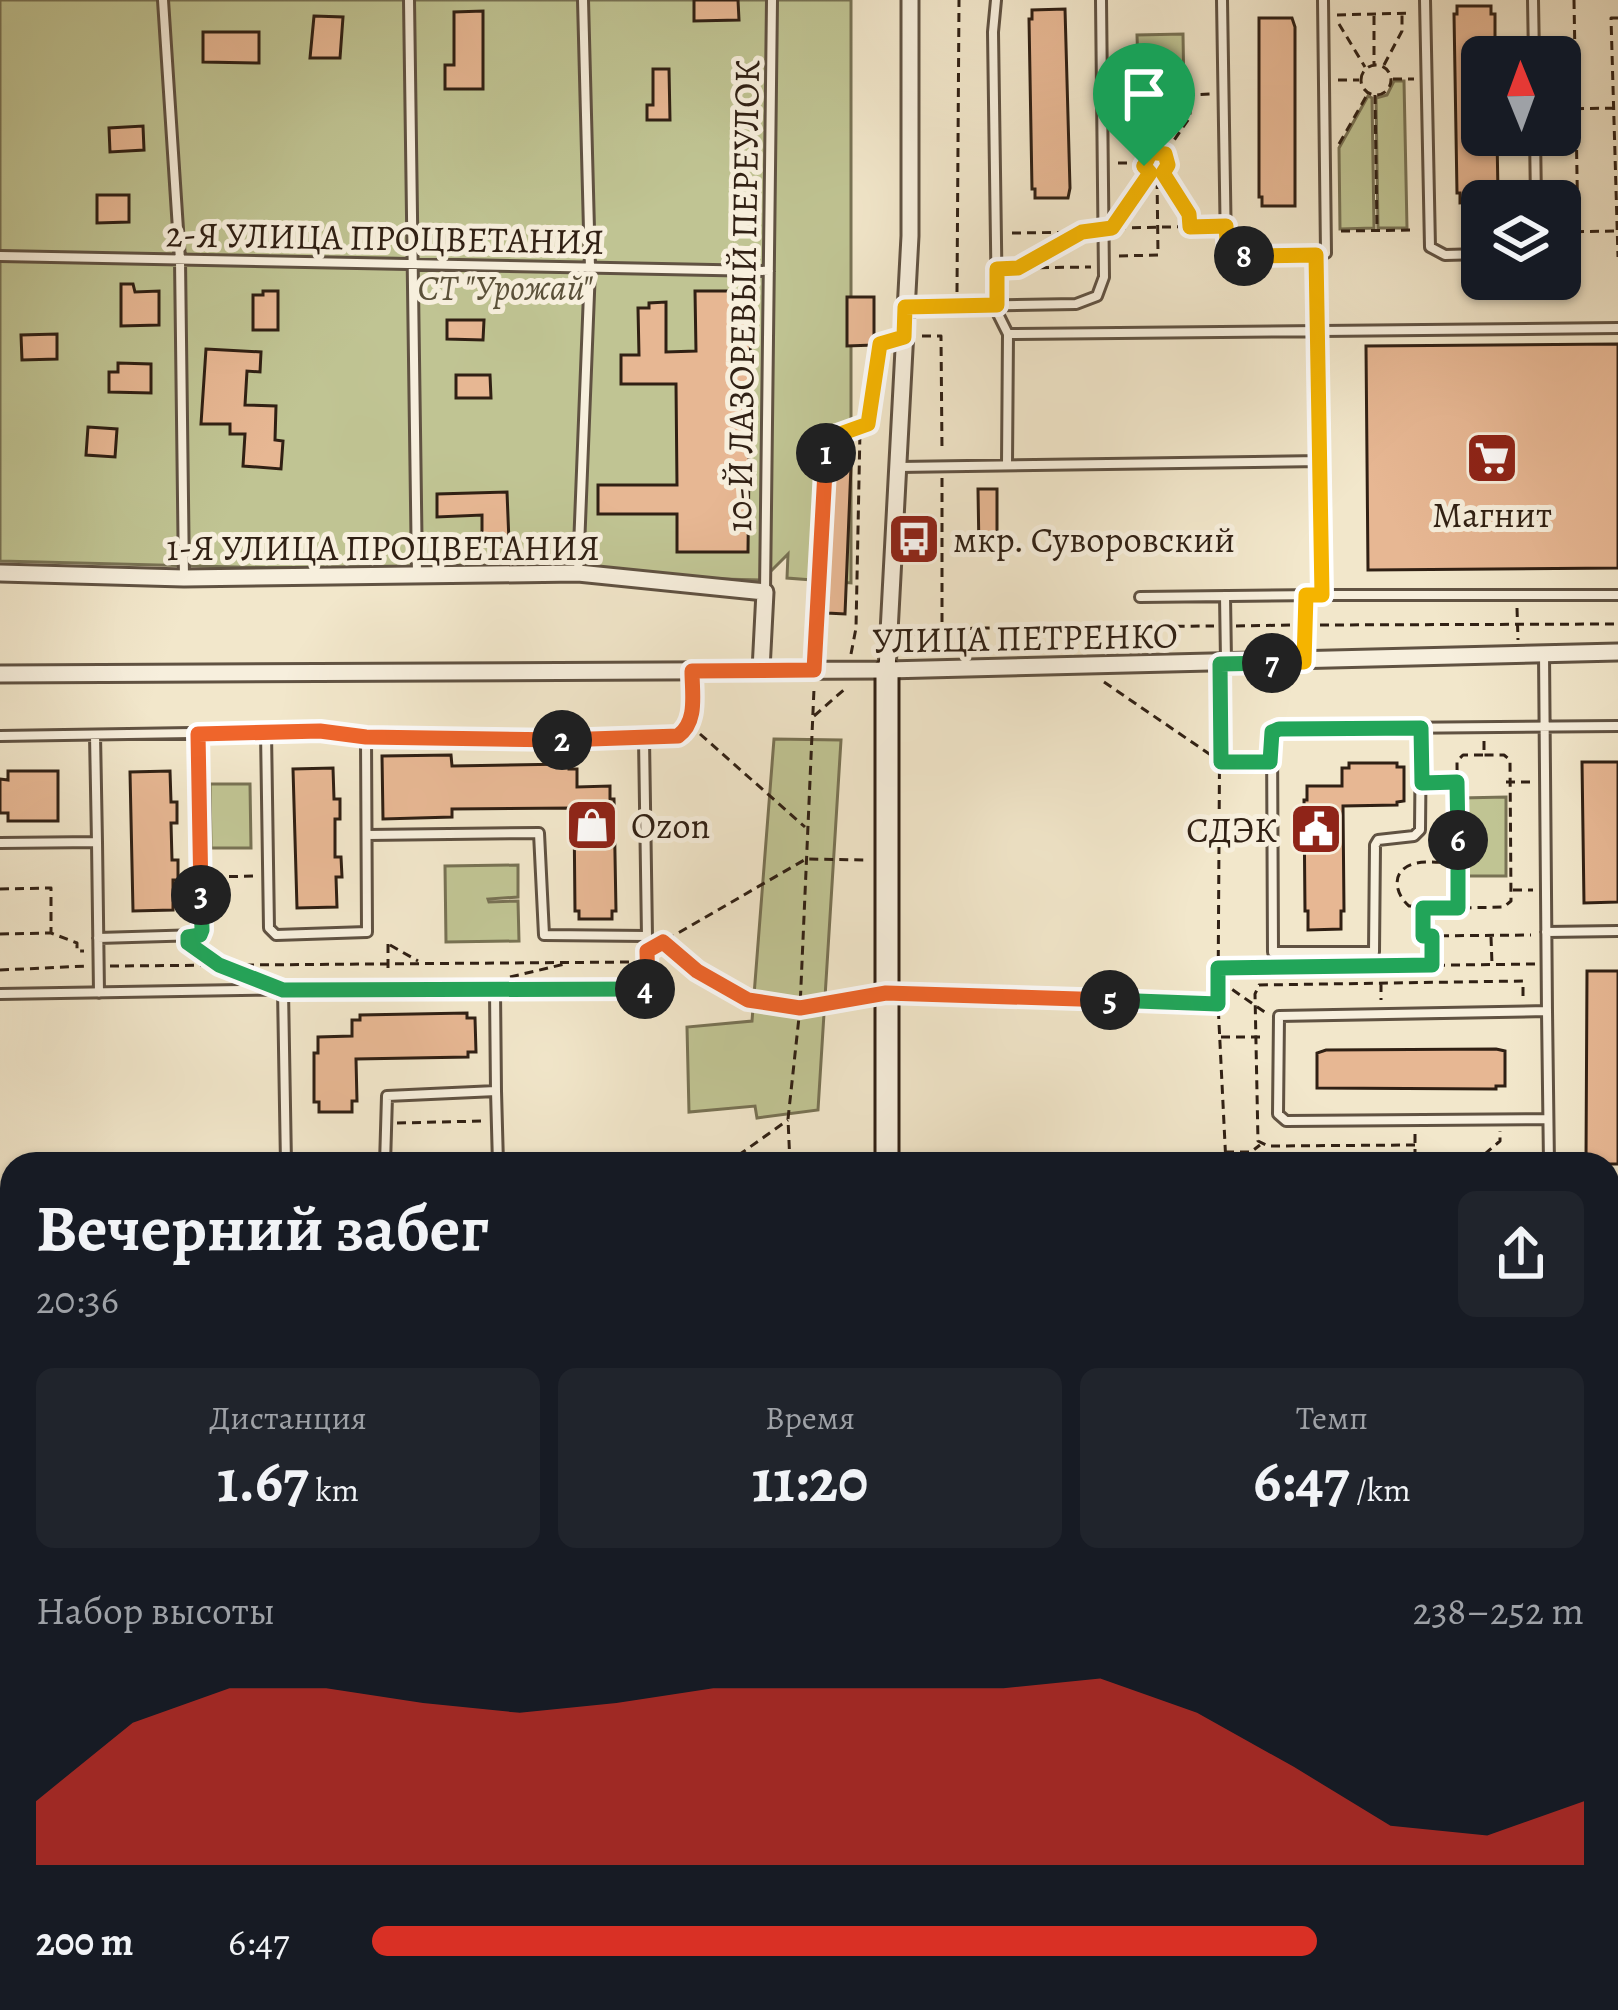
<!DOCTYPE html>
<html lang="ru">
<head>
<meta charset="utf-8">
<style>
  body { margin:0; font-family:Alegreya,serif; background:#20242c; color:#f1f3f6; height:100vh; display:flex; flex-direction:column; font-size:45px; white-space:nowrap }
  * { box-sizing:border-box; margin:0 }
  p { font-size:39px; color:#9ea1a6 }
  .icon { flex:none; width:66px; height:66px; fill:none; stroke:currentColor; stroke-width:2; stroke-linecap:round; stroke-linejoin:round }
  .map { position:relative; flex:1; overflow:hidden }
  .details { position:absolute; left:0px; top:1152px; width:1620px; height:858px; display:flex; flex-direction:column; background:#171b24; border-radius:36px 36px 0 0; box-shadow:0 3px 9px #0004 }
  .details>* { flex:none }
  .needle { width:78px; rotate:359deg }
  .controls { position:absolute; left:1461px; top:36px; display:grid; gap:24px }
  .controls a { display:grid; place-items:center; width:120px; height:120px; border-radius:18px; background:#171b24; box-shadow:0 3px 9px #0004; font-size:60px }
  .pin { position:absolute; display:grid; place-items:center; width:102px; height:102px; color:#fff; margin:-123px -51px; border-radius:50% 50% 50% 0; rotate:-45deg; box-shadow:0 0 12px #0007 }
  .pin .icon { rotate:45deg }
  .km { position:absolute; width:60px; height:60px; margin:-30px; border-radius:50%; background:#222; color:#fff; font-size:33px; line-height:60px; text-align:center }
  .round { display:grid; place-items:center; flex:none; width:126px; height:126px; border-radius:18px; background:#20242c }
  .headline { display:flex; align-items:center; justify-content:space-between; height:204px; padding:0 36px }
  h1 { font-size:66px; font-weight:600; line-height:90px }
  .stats { display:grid; grid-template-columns:repeat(3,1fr); gap:18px; height:204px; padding:12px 36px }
  .stats div { display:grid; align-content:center; border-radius:18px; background:#20242c; text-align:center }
  .stats b { font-size:60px; font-weight:600 }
  .stats small { font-size:33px; font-weight:400 }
  .stats p { font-size:33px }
  .chart { height:336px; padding:24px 36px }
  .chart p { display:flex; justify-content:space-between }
  .chart svg { width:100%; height:216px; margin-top:12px; fill:#d93025; opacity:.7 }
  ul { padding:0 36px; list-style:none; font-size:39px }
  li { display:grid; grid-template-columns:192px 144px 1fr; align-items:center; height:90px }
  li i { height:30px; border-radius:15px; background:#d93025 }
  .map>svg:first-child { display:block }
  .green { fill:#c0c493; stroke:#787254; stroke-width:3 }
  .building { fill:#e7b793; stroke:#302014; stroke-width:3 }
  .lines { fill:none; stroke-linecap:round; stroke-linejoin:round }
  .lane-casing { stroke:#605242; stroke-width:14 }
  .street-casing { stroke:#605242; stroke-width:21 }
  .secondary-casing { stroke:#302014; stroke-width:27 }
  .path { stroke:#302014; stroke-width:3; stroke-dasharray:9 6; stroke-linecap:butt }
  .lane { stroke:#f7efdd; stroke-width:8 }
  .street { stroke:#f7efdd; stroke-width:15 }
  .secondary { stroke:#f7efdd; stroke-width:21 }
  .split-1-casing { stroke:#fff; stroke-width:24 }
  .split-2-casing { stroke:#fff; stroke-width:24 }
  .split-3-casing { stroke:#fff; stroke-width:24 }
  .split-4-casing { stroke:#fff; stroke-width:24 }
  .split-5-casing { stroke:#fff; stroke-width:24 }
  .split-6-casing { stroke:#fff; stroke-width:24 }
  .split-7-casing { stroke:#fff; stroke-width:24 }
  .split-8-casing { stroke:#fff; stroke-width:24 }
  .split-9-casing { stroke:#fff; stroke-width:24 }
  .split-1 { stroke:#f5b400; stroke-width:15 }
  .split-2 { stroke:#f0652b; stroke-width:15 }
  .split-3 { stroke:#f0652b; stroke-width:15 }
  .split-4 { stroke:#22a559; stroke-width:15 }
  .split-5 { stroke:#f0652b; stroke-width:15 }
  .split-6 { stroke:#22a559; stroke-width:15 }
  .split-7 { stroke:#22a559; stroke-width:15 }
  .split-8 { stroke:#f5b400; stroke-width:15 }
  .split-9 { stroke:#f5b400; stroke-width:15 }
  .labels { text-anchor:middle; stroke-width:10; stroke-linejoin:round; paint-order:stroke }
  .street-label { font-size:36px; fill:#302014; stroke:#f7efdd }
  .park-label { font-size:36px; font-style:italic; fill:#5b513a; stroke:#f7efdd }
  .poi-label { font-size:36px; fill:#302014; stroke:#f7efdd; text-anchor:start }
</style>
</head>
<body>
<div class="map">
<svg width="1618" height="2010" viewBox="0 0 1618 2010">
  <rect width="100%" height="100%" fill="#f2e7cb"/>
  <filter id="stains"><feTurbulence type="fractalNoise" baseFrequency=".00167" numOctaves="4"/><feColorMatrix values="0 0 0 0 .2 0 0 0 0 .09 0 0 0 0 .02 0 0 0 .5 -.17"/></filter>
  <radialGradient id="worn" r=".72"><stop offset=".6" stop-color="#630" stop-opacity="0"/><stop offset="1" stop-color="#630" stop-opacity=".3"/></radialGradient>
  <path class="green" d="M0 0H851V583L787 578 788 554 762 580 0 561Z
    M1183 34 1184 96 1153 97 1155 148 1150 149 1118 99 1139 98 1137 35Z
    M1394 81H1404L1407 228H1378L1376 98 1387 95Z
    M1368 96 1372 98 1374 228 1340 229 1339 148Z
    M774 739 841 740 818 1110 757 1118 755 1106 689 1112 687 1027 752 1021Z
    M210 784H250L251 848H211Z
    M1506 797V876H1462L1461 798Z
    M518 865V897L488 899 489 902 518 901 519 941 446 942 445 866Z"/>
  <path class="building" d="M694 0H738L739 20 694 21Z
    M1457 6H1491V14H1495V57H1482V135L1497 138 1498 193H1494V201L1460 203V193H1457L1454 14H1457Z
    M1065 9 1070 188 1068 198H1035V189H1032L1029 19H1032V10Z
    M483 11V89H445V65H454V12Z
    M314 16 343 17 340 58H310Z
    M1259 18H1292L1295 27V206H1262V197H1259Z
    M203 32H259V63L203 62Z
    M653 69H669L670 120H647V105H653Z
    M143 126 144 150 110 152 109 128Z
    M97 195H129V222L97 223Z
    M121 284H133L135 292 159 291V325L121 326Z
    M263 291H278V330H253V295H263Z
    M695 291H751L748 552H677V514H598V485H677L676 384H621V355H639L638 308H649V303L666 302V352L696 351Z
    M847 297H874V345L847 346Z
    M447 320H484L483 340 447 339Z
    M57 334V359L22 360 21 335Z
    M1618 344V568L1368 570 1366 346Z
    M206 349 261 352 260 372 247 371 245 405 276 406 275 440 283 441 281 469 243 466 245 434H230V424H201Z
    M118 363 151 364V393L109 392V372H118Z
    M456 375H490L491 398H456Z
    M88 427 117 429 115 457 86 455Z
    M834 440 852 441 845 614 827 613Z
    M978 489H997V551H979Z
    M507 492 509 542 482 543V515L437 517V494Z
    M451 755 452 766 569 764V769H577V787L610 786V799H614L616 911H612V919H579V911H575L574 808 452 809V817L383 819 382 756Z
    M1582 762H1618V902L1584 903Z
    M1349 763H1397V767H1404V801L1397 802V805L1343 806 1344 911H1341V929L1308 930V911H1305L1304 800H1307V786H1342V768H1349Z
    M333 768 334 799H340V819H335V857H341L342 877H336L337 907 297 908 293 769Z
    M8 771H58V821H8V813H0V779L8 780Z
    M170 771 171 802H177V823H171L172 860H178V880H173V910L133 911 130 772Z
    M1587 971H1618V1164H1589L1586 1160Z
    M467 1013V1018H475L476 1052H468V1057L356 1059 357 1101H352V1112H319V1102H314V1053H318V1037L352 1036V1020H360V1015Z
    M1496 1049 1505 1051V1086H1496V1089L1317 1088V1053L1326 1050Z"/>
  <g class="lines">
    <g class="lane-casing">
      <path id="lane" d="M163 0 180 260 184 578
        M409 0 417 574
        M996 0 993 32 997 312 1008 334
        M1222 0 1226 250 1232 256 1326 253 1323 0
        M1425 0 1430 247 1445 255 1482 254
        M1533 0 1534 57
        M1535 135 1536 201
        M0 256 769 271
        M906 307 1076 304 1097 296 1104 277 1101 0
        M1320 331 1322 595H1618
        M1007 464 1008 334 1618 328
        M899 467 1321 461
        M578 573 590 268 583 0
        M765 592 772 0
        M1225 596 1226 661
        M1140 597 1322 595
        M1544 653 1547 1011
        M1304 660 1306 595
        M1421 728 1420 830 1414 836 1378 840 1375 845 1374 952H1273L1272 732 1279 729 1618 726
        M266 732 269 928 276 935 367 932 366 737
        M0 736 320 731 504 741 667 738 685 732 690 725 692 672
        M367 835 539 833 544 935 647 936 644 739
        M97 842 99 993
        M0 843 97 842 95 735
        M1546 932 1618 931
        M98 938 200 935 198 733
        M283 990 286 1164
        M495 991 496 1091
        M0 994 475 986 495 991 648 989 647 936
        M1548 1119 1286 1121 1278 1114 1279 1016 1547 1011 1549 1164
        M385 1164 387 1096 496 1091 498 1164
        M1608 1228H1618
        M1608 1295H1618
        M1608 1403 1618 1402
        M0 1917 12 1916
        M41 1998 42 2010"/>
    </g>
    <g class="street-casing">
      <path id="street" d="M0 573 184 578 578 573 765 592 761 670
        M887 670 910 236V0
        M0 674 887 670 1618 652
        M0 1481 12 1480
        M1608 1481H1618"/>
    </g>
    <g class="secondary-casing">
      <path id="secondary" d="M887 1164V670
        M887 1998V2010"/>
    </g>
    <path class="path" d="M1574 0 1578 232
      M1337 15 1411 13
      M1374 16V65
      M1618 18H1611L1618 257
      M1339 24 1365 67
      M1361 80a15 15 0 1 1 30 0a15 15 0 1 1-30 0Z
      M1384 65 1402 31V14
      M1393 79H1414
      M1338 80H1359
      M1375 95 1377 230
      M1114 98 1155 97 1156 148
      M1116 99 1150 152
      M1560 109 1618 108
      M1339 144 1367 95
      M1166 152 1190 117V95L1211 94
      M1118 163H1144
      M1164 174 1189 214V223
      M1116 222 1149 176
      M1117 228 1215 226
      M1341 231 1415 230
      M1560 232 1618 231
      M1012 233 1092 232
      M1119 256 1158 255 1157 175 1147 171 1144 160 1156 150 1166 155 1169 165 1157 175
      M1019 267 1079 234
      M1010 268 1091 267
      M1317 269 1319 319
      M957 292 959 0
      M922 336H941L942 451
      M942 478V649
      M1517 608 1518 640
      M1320 625 1618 624
      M1236 626 1292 625
      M906 635 975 628 1214 626
      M851 654 856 628 860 430
      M815 655 826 439 868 424 880 344 889 341
      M1220 680 1218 1003 1226 1164
      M1104 682 1221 762H1256
      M814 716 847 687
      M700 734 805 827
      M1484 741V755H1463L1457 761 1458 908 1504 907 1511 901 1510 760 1504 755H1484
      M1506 782H1531
      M1436 783 1461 782
      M1456 863C1443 863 1425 860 1413 864 1390 871 1395 894 1409 906L1457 908
      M214 877 253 876
      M0 889 51 888V932
      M1513 890H1533
      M1423 908V936L1531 935
      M0 934 51 933 77 943V951H84
      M1491 937 1492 964
      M1432 938V964
      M666 940 806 859 868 860
      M663 942C703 975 749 1013 804 1008 825 1006 847 999 868 996
      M388 944V972
      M390 945 418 961
      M195 947 216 963
      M110 966 634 962
      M1376 966 1535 964
      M225 967 249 976
      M1220 967 1331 966
      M1381 968V1000
      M0 970 88 966
      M510 977 565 964
      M1220 981 1266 1013
      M908 994 1218 1003
      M1221 1037H1266
      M397 1123 483 1121
      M1415 1134V1164
      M1415 1145 1268 1146 1258 1141 1255 994 1259 985 1523 981V1000
      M1225 1152H1251L1260 1145
      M726 1164 788 1120
      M790 1164 788 1119 800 1008 814 689
      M1473 1164 1500 1141V1131
      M1608 1253H1618
      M1608 1429H1618
      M0 1525 12 1526
      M0 1567 12 1560
      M0 1876 12 1879
      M773 2010 782 1998
      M812 2010 813 1998"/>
    <use href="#lane" class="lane"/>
    <use href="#street" class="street"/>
    <use href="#secondary" class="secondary"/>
  </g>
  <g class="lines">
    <g class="split-1-casing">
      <path id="split-1" d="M826 453V439L868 424 880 344 904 337 905 307 997 305V269L1018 268 1082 232 1112 228 1150 173 1144 166"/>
    </g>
    <g class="split-2-casing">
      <path id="split-2" d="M562 740 678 736C698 722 692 694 692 671L814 670 826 453"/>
    </g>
    <g class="split-3-casing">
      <path id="split-3" d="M201 895 198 734 320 731 366 737 562 740"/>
    </g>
    <g class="split-4-casing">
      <path id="split-4" d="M201 895 202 930 200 935 188 937V943L219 965 283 990 645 989"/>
    </g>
    <g class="split-5-casing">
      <path id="split-5" d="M645 989 648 988 647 951 663 942 697 971 748 1000 800 1008 886 993 1110 1000"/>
    </g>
    <g class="split-6-casing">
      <path id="split-6" d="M1110 1000 1218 1004V968L1432 965V936H1423V908H1458V840"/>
    </g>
    <g class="split-7-casing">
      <path id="split-7" d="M1272 663 1220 664 1221 762H1270L1272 732 1279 729 1421 728 1422 783 1457 782 1458 840"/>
    </g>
    <g class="split-8-casing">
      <path id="split-8" d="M1244 256 1316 255 1322 595H1306L1304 662 1272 663"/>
    </g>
    <g class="split-9-casing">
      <path id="split-9" d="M1144 166 1151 152 1165 154 1168 165 1163 173 1189 214 1190 227 1226 226 1228 254 1244 256"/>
    </g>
    <use href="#split-1" class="split-1"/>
    <use href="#split-2" class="split-2"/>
    <use href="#split-3" class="split-3"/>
    <use href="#split-4" class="split-4"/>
    <use href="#split-5" class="split-5"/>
    <use href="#split-6" class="split-6"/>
    <use href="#split-7" class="split-7"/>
    <use href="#split-8" class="split-8"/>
    <use href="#split-9" class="split-9"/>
  </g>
  <defs>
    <g id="supermarket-square" transform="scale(2.7)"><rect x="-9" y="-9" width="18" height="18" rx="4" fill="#8f2418" stroke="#f7efdd"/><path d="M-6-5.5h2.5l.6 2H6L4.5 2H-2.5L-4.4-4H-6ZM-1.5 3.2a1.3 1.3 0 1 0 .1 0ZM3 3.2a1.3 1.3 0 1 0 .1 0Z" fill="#fff"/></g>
    <g id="bus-square" transform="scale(2.7)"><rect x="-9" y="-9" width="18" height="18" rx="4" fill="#8f2418" stroke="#f7efdd"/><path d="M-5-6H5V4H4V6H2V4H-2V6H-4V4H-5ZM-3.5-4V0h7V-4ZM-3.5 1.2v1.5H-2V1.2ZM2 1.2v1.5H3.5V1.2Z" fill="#fff"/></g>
    <g id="shop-square" transform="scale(2.7)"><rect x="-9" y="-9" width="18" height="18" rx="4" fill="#8f2418" stroke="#f7efdd"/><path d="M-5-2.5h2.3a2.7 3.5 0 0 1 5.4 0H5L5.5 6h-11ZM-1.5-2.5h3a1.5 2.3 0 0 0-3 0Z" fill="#fff"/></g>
    <g id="civic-square" transform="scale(2.7)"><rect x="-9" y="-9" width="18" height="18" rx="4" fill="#8f2418" stroke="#f7efdd"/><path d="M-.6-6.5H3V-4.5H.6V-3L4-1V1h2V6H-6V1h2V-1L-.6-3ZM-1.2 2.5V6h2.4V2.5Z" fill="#fff"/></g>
  </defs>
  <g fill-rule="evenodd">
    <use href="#supermarket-square" x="1492" y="458"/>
    <use href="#bus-square" x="914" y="539"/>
    <use href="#shop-square" x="592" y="825"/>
    <use href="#civic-square" x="1316" y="829"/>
  </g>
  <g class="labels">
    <g class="street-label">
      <text transform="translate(385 237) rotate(1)" y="13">2-Я УЛИЦА ПРОЦВЕТАНИЯ</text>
      <text transform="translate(742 296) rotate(-89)" y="13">10-Й ЛАЗОРЕВЫЙ ПЕРЕУЛОК</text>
      <text x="383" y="560">1-Я УЛИЦА ПРОЦВЕТАНИЯ</text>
      <text transform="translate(1025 637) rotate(-1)" y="13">УЛИЦА ПЕТРЕНКО</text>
    </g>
    <g class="park-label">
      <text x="505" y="300">СТ "Урожай"</text>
    </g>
    <g class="poi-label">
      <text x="1492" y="527" text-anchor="middle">Магнит</text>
      <text x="953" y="552">мкр. Суворовский</text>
      <text x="631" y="838">Ozon</text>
      <text x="1277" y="842" text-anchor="end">СДЭК</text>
    </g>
  </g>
  <rect width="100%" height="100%" filter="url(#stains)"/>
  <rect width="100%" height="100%" fill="url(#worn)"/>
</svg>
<div class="controls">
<a><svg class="needle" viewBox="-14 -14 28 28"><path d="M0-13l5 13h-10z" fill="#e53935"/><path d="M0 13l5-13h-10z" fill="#9ea1a6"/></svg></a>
<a><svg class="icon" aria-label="layers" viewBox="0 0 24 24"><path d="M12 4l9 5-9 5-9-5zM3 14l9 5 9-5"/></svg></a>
</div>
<div class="pin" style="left:1144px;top:166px;background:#1e9e55"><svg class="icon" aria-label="arrive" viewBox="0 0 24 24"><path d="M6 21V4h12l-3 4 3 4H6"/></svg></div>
<b class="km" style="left:826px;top:453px">1</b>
<b class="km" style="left:562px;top:740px">2</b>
<b class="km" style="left:201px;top:895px">3</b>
<b class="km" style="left:645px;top:989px">4</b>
<b class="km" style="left:1110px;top:1000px">5</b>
<b class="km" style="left:1458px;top:840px">6</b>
<b class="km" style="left:1272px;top:663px">7</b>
<b class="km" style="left:1244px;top:256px">8</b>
<section class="details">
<div class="headline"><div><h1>Вечерний забег</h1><p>20:36</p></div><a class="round"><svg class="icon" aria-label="share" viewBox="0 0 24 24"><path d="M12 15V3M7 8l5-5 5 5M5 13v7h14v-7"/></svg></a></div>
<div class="stats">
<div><p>Дистанция</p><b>1.67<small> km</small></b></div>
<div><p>Время</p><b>11:20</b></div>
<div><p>Темп</p><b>6:47<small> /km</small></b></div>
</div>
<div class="chart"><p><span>Набор высоты</span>238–252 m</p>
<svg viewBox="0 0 160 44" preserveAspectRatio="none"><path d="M0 44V31L10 15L20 8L30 8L40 11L50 13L60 11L70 8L80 8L90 8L100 8L110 6L120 13L130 24L140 36L150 38L160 31V44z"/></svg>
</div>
<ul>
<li><b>200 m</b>6:47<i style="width:78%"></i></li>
</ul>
</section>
</div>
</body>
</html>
